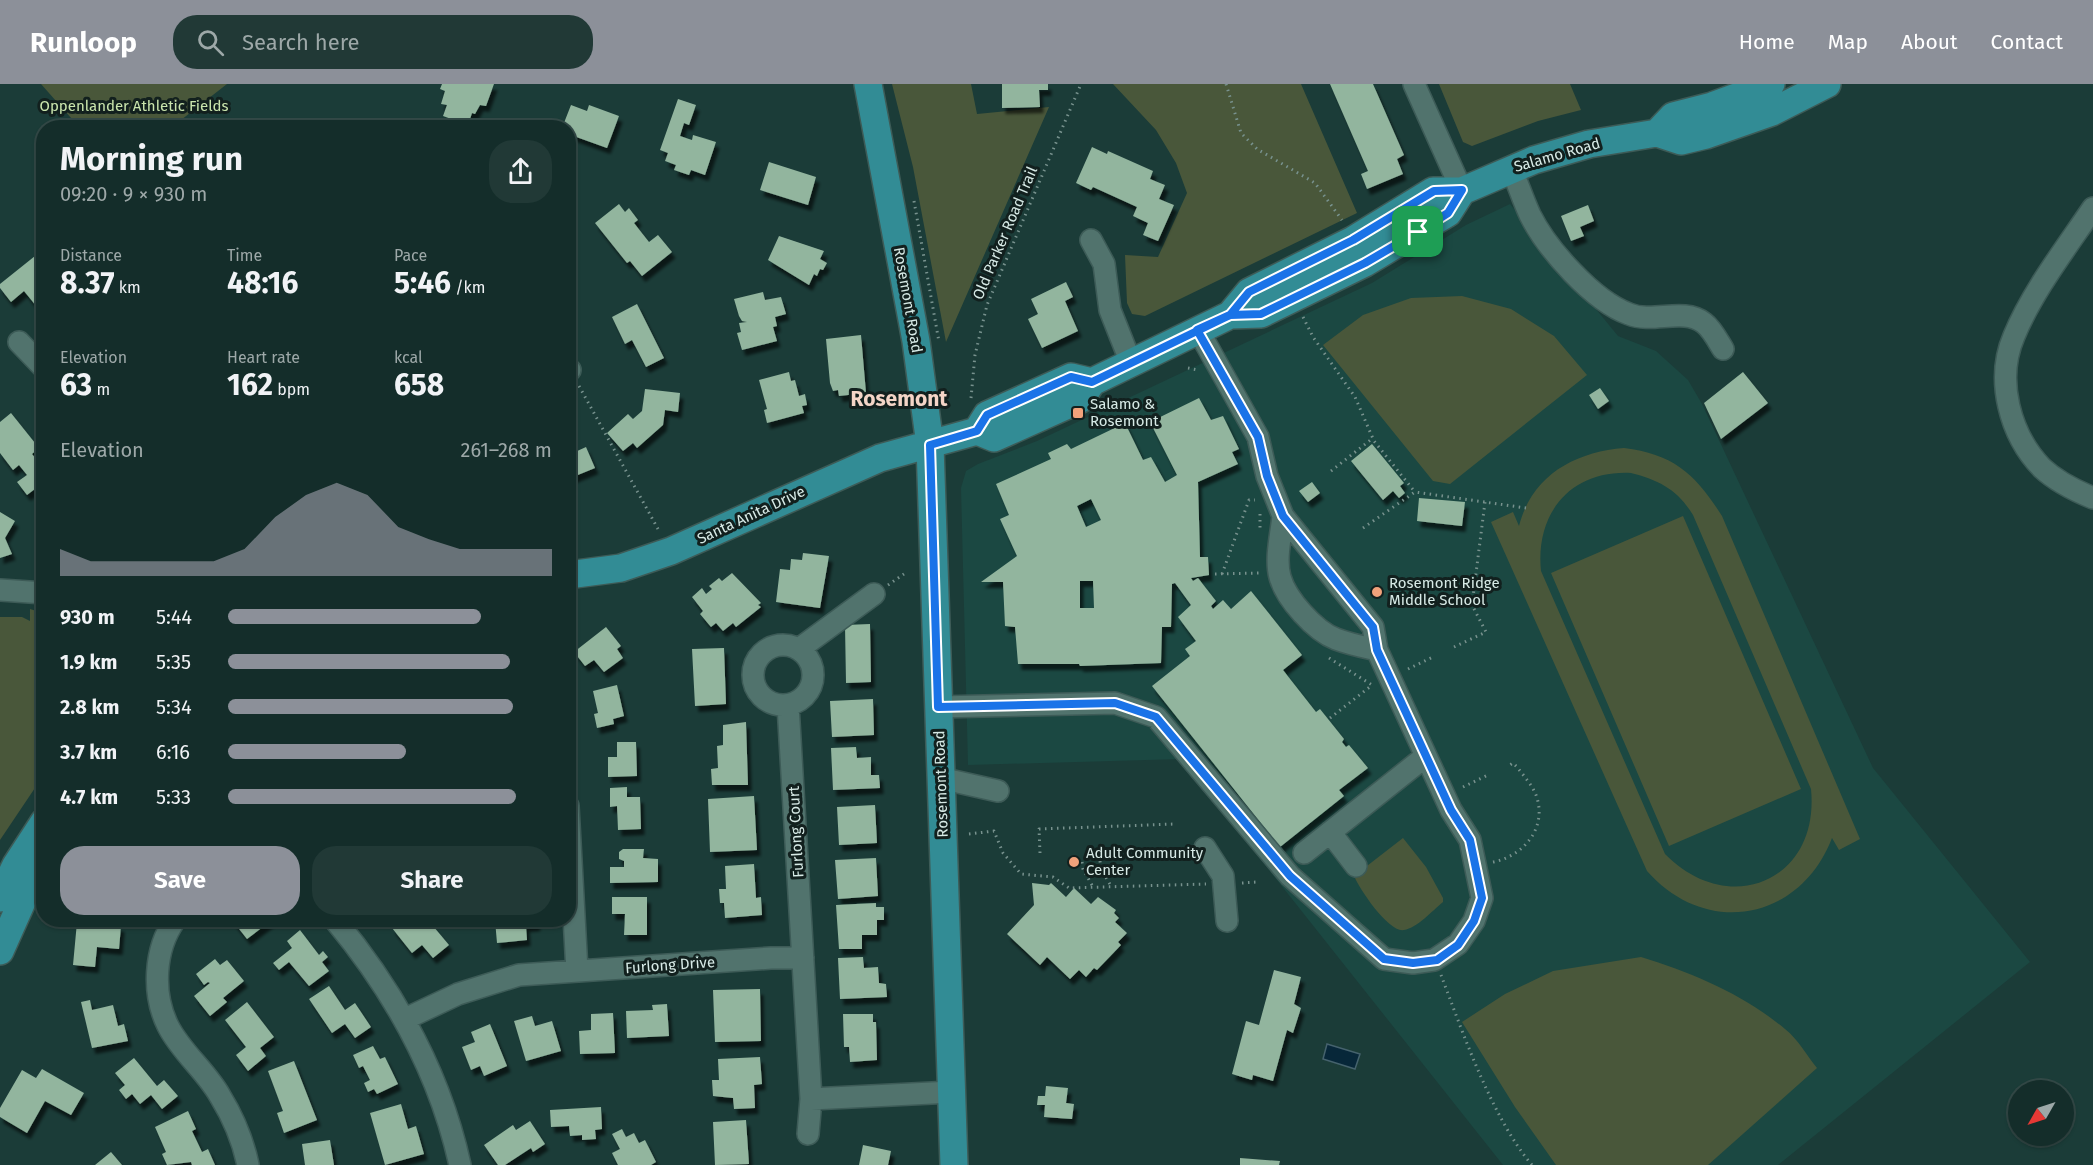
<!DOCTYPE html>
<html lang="en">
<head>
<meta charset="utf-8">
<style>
  body { margin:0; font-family:"Fira Sans",sans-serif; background:#213936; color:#f1f3f6; height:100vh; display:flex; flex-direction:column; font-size:22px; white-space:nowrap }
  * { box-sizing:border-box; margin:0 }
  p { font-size:20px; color:#9da8a8 }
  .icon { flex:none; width:33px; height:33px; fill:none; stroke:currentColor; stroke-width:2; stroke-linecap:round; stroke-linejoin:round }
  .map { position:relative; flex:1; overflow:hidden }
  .details { position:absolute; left:36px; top:36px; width:540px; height:807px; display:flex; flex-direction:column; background:#142d2a; border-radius:24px; box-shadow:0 2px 4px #0004,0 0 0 2px #334947 }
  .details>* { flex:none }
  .needle { width:39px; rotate:231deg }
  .tools { position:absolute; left:2008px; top:996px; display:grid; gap:12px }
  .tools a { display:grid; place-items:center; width:66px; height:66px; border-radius:50%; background:#142d2a; box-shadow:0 2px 4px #0004,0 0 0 2px #334947; font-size:30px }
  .pin { position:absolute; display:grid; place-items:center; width:51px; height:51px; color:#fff; margin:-26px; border-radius:12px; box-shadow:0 3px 9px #0006 }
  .round { display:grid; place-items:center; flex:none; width:63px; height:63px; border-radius:24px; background:#213936 }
  .headline { display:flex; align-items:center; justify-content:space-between; height:102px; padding:0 24px }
  h1 { font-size:33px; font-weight:700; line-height:45px }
  .stats { display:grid; grid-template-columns:repeat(3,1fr); gap:9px; height:102px; padding:6px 24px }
  .stats div { display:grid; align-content:center }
  .stats b { font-size:30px; font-weight:700 }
  .stats small { font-size:16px; font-weight:400 }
  .stats p { font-size:16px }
  .chart { height:168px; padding:12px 24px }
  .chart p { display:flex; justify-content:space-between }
  .chart svg { width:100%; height:108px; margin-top:6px; fill:#8c9099; opacity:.7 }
  .button { display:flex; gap:12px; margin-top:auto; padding:12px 24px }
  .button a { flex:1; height:69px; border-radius:24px; background:#8c9099; color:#fff; font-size:24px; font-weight:700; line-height:69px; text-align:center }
  .button a+a { background:#213936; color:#f1f3f6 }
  ul { padding:0 24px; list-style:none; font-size:20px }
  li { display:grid; grid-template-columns:96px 72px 1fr; align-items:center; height:45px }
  li i { height:15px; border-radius:8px; background:#8c9099 }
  header { display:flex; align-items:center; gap:36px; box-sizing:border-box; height:84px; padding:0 30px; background:#8c9099; color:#fff }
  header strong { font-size:28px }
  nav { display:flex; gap:33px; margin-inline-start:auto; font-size:21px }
  .search { width:420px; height:54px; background:#213936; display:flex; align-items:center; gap:15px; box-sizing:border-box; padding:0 21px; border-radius:24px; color:#9da8a8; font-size:22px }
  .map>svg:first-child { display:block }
  .built { fill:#1b4842 }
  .green { fill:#49573a; fill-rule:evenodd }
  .water { fill:#072739; stroke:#45626d; stroke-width:1.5 }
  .building { fill:#92b59e; fill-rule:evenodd; filter:url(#shadow) }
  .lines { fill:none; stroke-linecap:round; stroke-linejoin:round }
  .minor-casing { stroke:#3d5b57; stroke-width:24 }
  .major-casing { stroke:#3d5b57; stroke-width:30 }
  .path { stroke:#78928e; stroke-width:3; stroke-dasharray:1.5 4.5; stroke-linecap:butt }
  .minor { stroke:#51736d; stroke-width:21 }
  .major { stroke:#328c95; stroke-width:27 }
  .route-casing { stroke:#fff; stroke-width:12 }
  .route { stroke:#1a73e8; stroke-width:8 }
  .poi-dot { fill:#f1a27b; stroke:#12201e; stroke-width:2 }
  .labels { text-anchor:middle; stroke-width:6; stroke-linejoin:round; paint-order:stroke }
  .park-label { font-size:15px; fill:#cae5ad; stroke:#12201e }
  .street-label { font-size:15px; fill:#d7eae6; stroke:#12201e }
  .poi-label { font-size:15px; fill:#d7eae6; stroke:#12201e; text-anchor:start }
  .district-label { font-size:21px; font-weight:bold; fill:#f4d5c7; stroke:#12201e }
</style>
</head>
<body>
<header>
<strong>Runloop</strong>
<div class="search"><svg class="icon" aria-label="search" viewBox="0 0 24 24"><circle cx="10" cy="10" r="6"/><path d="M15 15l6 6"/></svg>Search here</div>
<nav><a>Home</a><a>Map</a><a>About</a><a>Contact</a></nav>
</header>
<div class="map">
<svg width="2093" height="1081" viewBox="0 0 2093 1081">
  <defs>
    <filter id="shadow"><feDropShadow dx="3.5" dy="6" stdDeviation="1.5" flood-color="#0009"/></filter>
  </defs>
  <rect width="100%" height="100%" fill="#1b3c38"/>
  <path class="built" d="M1510 120 1618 252 1656 267 1688 296 1702 320 1873 684 2030 878 1778 1081H1503L1181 675 968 681 961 404 966 387 978 380 1037 357 1372 199 1466 141Z"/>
  <path class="green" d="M41 0H227L172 43H79Z
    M892 0H971L977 30 1049 23 946 258 913 83Z
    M1113 0H1301L1357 129 1145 232 1132 230 1127 219 1125 171 1158 173 1187 109 1176 79 1156 46Z
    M1439 0H1570L1581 26 1538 37 1472 62 1463 58Z
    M1462 212 1511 225 1554 252 1587 291 1450 400 1433 397 1323 261 1363 231 1411 214Z
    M1624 364C1674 370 1696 391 1722 432L1860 755 1839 766 1832 754C1800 837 1706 854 1647 787L1491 438 1513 428 1519 442C1532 391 1575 368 1624 364ZM1631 389C1659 396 1678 406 1693 431L1811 705C1820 797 1729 835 1665 770L1541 487C1535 429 1571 386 1631 389Z
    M1683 432 1801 705 1669 762 1551 489Z
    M30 525 43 529V692L0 756V533H22L30 537Z
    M1403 754 1426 783 1443 814V818C1432 827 1417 844 1404 846 1389 849 1360 806 1354 792Z
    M1641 873C1693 889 1743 910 1785 945 1798 955 1807 972 1817 984L1708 1081H1556L1515 1023 1462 938 1505 910 1553 887Z"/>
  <path class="water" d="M1327 960 1360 970 1355 985 1323 975Z"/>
  <path class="building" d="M442 0H494L486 22 480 21 475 30 472 29 468 41 443 32 447 21 441 20 445 7 440 5Z
    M1002 0H1048V6H1039L1040 23 1002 24Z
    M1330 0H1373L1404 71 1397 75 1403 90 1367 105 1361 90 1368 87Z
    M678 15 696 21 689 41 684 39 680 52 692 56 693 51 716 58 705 91 691 86 689 91 674 86 676 81 665 77 668 69 660 66Z
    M571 21 587 27 589 21 619 32 607 64 568 50V44H562Z
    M214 40 250 41 249 44H214Z
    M44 57V78L38 77Z
    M1092 63 1107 70 1108 67 1153 87 1150 95 1165 101 1159 115 1174 121 1158 157 1143 151 1148 139 1133 132 1137 123 1093 103 1091 106 1076 99Z
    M769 78 816 93 808 121 760 106Z
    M619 120 625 128 629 124 638 136 634 139 649 158 658 151 672 168 642 192 630 177 627 179 595 139Z
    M1588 121 1594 137 1580 143 1584 152 1571 157 1561 132Z
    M779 152 824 167 820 175 827 179 823 186 820 185 817 192 814 190 809 201 768 176Z
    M40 168 44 172V226L41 228 24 207 11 218 0 204V200Z
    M1066 198 1073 213 1065 217 1078 247 1042 264 1028 235 1038 230 1031 215Z
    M763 208 765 216 781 213 786 230 775 233 777 242 773 243 777 257 742 266 737 249 741 248 739 239 747 238 742 237 739 232 734 215Z
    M637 220 664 274 646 283 632 256 625 260 612 233Z
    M861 251 866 309 839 312 838 306 833 307 830 299 826 255Z
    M789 288 791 297 795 296 799 312 805 310 807 321 802 322 804 329 767 339 764 326 767 325 759 296Z
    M1743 288 1768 319 1721 355 1704 319Z
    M1600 304 1609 317 1598 325 1589 311Z
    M645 305 680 309 678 328 665 326 663 341 637 364 633 359 623 367 607 349 628 330 633 335 642 327Z
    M1199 314 1211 336 1223 332 1239 365 1232 368 1238 380 1198 398 1200 473H1208L1209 491 1191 494 1193 497 1198 494 1216 517 1211 522 1213 525 1223 516 1231 525 1251 507 1302 571 1283 586 1316 628 1320 625 1344 655 1342 658 1346 663 1349 661 1368 684 1339 706 1344 712 1280 763 1152 602 1190 572 1185 565 1196 557 1178 533 1191 521 1175 499 1172 500 1171 543H1162L1161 579 1080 582 1079 580H1018L1015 543 1005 542 1003 498H981L1017 472 1000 435 1009 431 996 400 1051 375 1048 369 1067 360 1071 365 1125 339 1143 376 1151 373 1165 398 1177 391 1150 338ZM1091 415 1101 436 1086 443 1077 422ZM1080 497H1093L1094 524H1080Z
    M11 329 39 364 32 370 44 385V398L27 411 17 398 27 391 19 381 13 386 0 369V338Z
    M571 359 575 368 586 363 595 384 568 395V360Z
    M1372 360 1404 399 1400 402 1405 409 1399 414 1393 407 1383 416 1351 377Z
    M1312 398 1320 409 1308 418 1299 407Z
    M1419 414 1465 418 1462 442 1417 437Z
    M0 428 15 437 5 454 12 470 0 474Z
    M803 469 829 472 820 524 776 518 780 485 790 486 791 475 802 476Z
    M732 489 761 519 758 521 761 523 736 543 733 539 723 547 716 539 711 543 700 530 703 527 692 513 702 504 706 510 712 505 709 502 719 494 722 497Z
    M870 540 871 598 846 599 845 541Z
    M606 543 621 562 617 565 623 574 604 588 594 576 585 582 574 568Z
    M724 564 726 620 695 622 692 565Z
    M617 601 624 632 613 635 614 640 597 644 594 630 598 629 593 607Z
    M873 615 874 651 832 653 830 617Z
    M746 638 748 701H712L711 685 718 684 717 662 723 661V641Z
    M617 658H636L637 692 608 693V673H617Z
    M856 663 857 674 871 673V691H879L880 704 833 706 831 664Z
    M627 703V713H640L641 745 618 746 617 722 610 723V704Z
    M754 712 757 766 710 768 708 715Z
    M875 721 877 759 839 761 837 723Z
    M623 765H644L643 774 658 775V798L610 799V783H624V777L619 775V768Z
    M876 774 878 812 838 815 835 776Z
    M754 780 756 814 761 813 762 831 725 834 724 819H720L719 805H726L725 782Z
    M1032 799 1049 801 1051 799 1066 813 1074 804 1091 820 1098 813 1116 826 1114 829 1119 834 1115 838 1127 849 1118 858 1121 861 1097 886 1094 884 1086 893 1079 886 1070 895 1047 873 1040 881 1007 850 1034 821Z
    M612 813H647V851H624L625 830H612Z
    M876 819V823H884V836H877V851H862V865H839L836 821Z
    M232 836H272L247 855Z
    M403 836H407L411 840 417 836H428L449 861 433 874 422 861 412 869 392 844Z
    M495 836H536L537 841 526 842 527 856 497 859Z
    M77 838 121 842 119 865 97 863 95 883 73 881Z
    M300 846 319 871 323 867 328 873 322 878 329 887 309 902 289 878 279 886 273 879 292 864 287 857Z
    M863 873 864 884 878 883 879 899 886 900 887 913 840 915 838 874Z
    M215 875 220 881 227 876 244 897 223 914 227 918 210 932 194 912 210 899 208 898 204 901 196 890Z
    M1274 886 1301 893 1294 920 1301 924 1293 949 1287 946 1273 997 1253 991 1252 996 1232 990 1246 937 1259 941Z
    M329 902 345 926 355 919 371 943 355 954 345 940 332 949 309 915Z
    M760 905 761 957 715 958 713 906Z
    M90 916 92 926 113 921 118 942 124 940 128 957 92 964 81 918Z
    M247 918 274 953 260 964 266 972 248 987 236 971 246 963 225 936Z
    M667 920 669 952 627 954 626 927 653 926 652 921Z
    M613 929 615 969 580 970 579 947 591 946V930Z
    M843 930H873V938H876L877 976 850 978 849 963H844Z
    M532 932 535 942 552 937 561 967 526 977 514 937Z
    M490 940 507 982 484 992 480 982 471 986 462 963 475 958 471 948Z
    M373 962 380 975 385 973 398 1000 377 1010 374 1005 368 1008 364 999 370 996 363 982 359 984 353 971Z
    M760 973 762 1000 754 1001 755 1024 734 1025 733 1014 713 1012 712 996H719L718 975Z
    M134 974 157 1002 164 996 178 1012 162 1025 151 1011 140 1020 132 1010 126 1015 119 1006 125 1001 115 989Z
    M294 977 317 1036 284 1049 277 1029 283 1027 268 987Z
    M42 985 84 1009 71 1031 45 1017 27 1049 0 1033V1024L22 986 36 994Z
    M1046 1002 1068 1004 1066 1019 1074 1020 1072 1035 1044 1033 1045 1021H1037L1038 1012H1045Z
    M401 1020 408 1045 416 1042 424 1070 385 1081 370 1029Z
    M601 1023 602 1045 595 1046 596 1055 582 1056V1051L570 1052 569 1042 551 1043 550 1026Z
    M188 1027 196 1045 192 1047 202 1068 208 1065 215 1081H192L191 1078 167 1081 162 1070 166 1068 155 1043Z
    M746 1036 749 1080 715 1081 713 1038Z
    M530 1037 545 1060 533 1068 531 1064 505 1081H498L484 1061 513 1041 516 1046Z
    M622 1045 626 1053 634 1049 639 1059 645 1056 656 1078 651 1081H618L612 1069 620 1065 612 1050Z
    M330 1056 334 1081H305L302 1060Z
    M863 1061 891 1067 888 1081H859Z
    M111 1068 122 1081H95Z
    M1240 1074 1280 1077 1279 1081H1240Z"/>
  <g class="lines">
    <g class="minor-casing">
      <path id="minor" d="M1414 0 1462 107
        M1511 84C1518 100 1523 116 1530 131 1547 165 1593 217 1629 230 1653 240 1683 223 1704 239 1712 245 1718 257 1723 265
        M2093 124C2066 164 2032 208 2014 252 1995 296 2010 351 2042 384 2056 397 2076 407 2093 414
        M1091 156 1104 180 1110 226 1131 279
        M19 258 44 284
        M568 288 570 286
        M1283 432C1281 451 1275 475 1280 493 1286 515 1315 547 1336 555 1349 560 1364 563 1377 566
        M0 506 44 509
        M753 591a30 30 0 1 1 60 0a30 30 0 1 1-60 0Z
        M799 565 874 510
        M788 621 811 1015 808 1050
        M938 623 1115 619 1156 633 1290 792 1384 875 1413 879 1434 876 1458 860 1474 837 1482 814 1470 756 1451 726 1377 566 1373 543 1283 432 1267 392 1258 353 1198 246
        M940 694 998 707
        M568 722 577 887
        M1330 748 1356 782
        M1205 764 1223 792 1227 837
        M1304 769 1426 672
        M175 836C154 865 152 910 168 942 181 968 206 987 220 1012 233 1033 243 1057 248 1081
        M335 836C394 907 440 990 460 1081
        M405 935 458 910 519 891 771 874H803
        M811 1015 952 1008"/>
    </g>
    <g class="major-casing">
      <path id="major" d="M868 0 916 257 930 361 954 1081
        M1657 49 1673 32 1712 22 1771 0
        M1230 231 1249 208 1353 156 1433 107H1462L1534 76 1589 60 1657 49 1681 57 1706 51 1772 28 1827 0
        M977 347 987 331 1071 293 1092 298
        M568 491 621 484 671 467 880 374 977 347 994 354 1081 315 1092 298 1230 231 1261 230 1365 179 1448 129 1462 107
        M0 814 16 781 44 738
        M0 867 25 811 44 779"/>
    </g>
    <path class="path" d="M1226 0 1241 49 1257 65 1315 99 1342 136
      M914 117 939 258
      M1303 233 1313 253 1355 313 1374 357 1415 408
      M1188 284 1198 286
      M579 302 658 445
      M971 314 975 271 987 221 1081 0
      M1331 387 1373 354
      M1260 430V444
      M1363 444 1415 408 1526 424
      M1215 490 1261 489
      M1222 490 1249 416H1255
      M888 501 904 490
      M1454 563 1486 548 1472 521 1485 418
      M1329 574 1372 601
      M1408 585 1433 573
      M1330 634 1371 602
      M1463 703 1488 691
      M969 750 994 747 1003 769 1021 790 1053 793 1069 804 1206 800
      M1040 769 1039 745 1175 740
      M1100 777 1101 785 1111 802
      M1082 778 1083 785 1093 803
      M1493 778C1524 772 1548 743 1536 711 1532 701 1524 692 1517 683L1513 679 1510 681
      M1242 799 1257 798
      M1441 891C1463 949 1492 1034 1532 1081"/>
    <use href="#minor" class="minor"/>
    <use href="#major" class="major"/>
  </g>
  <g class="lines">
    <g class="route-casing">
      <path id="route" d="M1418 148 1365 179 1261 230 1230 231 1092 298 1071 293 987 331 977 347 930 361 938 623 1115 619 1156 633 1290 792 1384 875 1413 879 1437 876 1458 861 1474 837 1482 814 1470 756 1451 726 1377 566 1373 543 1283 432 1267 392 1258 353 1197 246 1230 231 1249 208 1353 156 1434 107 1462 106 1448 129 1418 148"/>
    </g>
    <use href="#route" class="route"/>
  </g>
  <g class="poi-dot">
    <rect x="1072" y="323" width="12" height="12" rx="3"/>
    <circle cx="1377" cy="508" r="6"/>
    <circle cx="1074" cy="778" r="6"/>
  </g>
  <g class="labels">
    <g class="park-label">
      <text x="134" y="27">Oppenlander Athletic Fields</text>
    </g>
    <g class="street-label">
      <text transform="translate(1557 71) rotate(-16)" y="5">Salamo Road</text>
      <text transform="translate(1005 149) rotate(-67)" y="5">Old Parker Road Trail</text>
      <text transform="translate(908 216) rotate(80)" y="5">Rosemont Road</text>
      <text transform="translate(751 431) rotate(-25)" y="5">Santa Anita Drive</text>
      <text transform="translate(941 700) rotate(-92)" y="5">Rosemont Road</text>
      <text transform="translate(796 748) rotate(-93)" y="5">Furlong Court</text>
      <text transform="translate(670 881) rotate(-4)" y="5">Furlong Drive</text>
    </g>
    <g class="poi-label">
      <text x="1090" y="325">Salamo &amp;<tspan x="1090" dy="17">Rosemont</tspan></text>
      <text x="1389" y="504">Rosemont Ridge<tspan x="1389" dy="17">Middle School</tspan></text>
      <text x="1086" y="774">Adult Community<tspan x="1086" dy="17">Center</tspan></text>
    </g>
    <g class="district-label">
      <text x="899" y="322">Rosemont</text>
    </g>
  </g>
</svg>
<div class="tools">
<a><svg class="needle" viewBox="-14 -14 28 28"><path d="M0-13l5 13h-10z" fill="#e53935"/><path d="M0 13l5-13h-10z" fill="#9da8a8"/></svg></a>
</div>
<div class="pin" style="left:1418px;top:148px;background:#1e9e55"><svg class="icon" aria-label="arrive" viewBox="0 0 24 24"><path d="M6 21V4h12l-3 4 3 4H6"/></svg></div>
<section class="details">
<div class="headline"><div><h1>Morning run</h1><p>09:20 · 9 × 930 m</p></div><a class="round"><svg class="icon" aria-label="share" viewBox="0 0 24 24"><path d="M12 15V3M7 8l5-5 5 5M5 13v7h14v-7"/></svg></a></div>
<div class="stats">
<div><p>Distance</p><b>8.37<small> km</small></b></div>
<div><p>Time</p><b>48:16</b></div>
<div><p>Pace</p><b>5:46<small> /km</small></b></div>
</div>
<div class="stats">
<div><p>Elevation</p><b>63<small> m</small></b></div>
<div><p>Heart rate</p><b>162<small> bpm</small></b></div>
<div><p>kcal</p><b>658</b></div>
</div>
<div class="chart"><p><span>Elevation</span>261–268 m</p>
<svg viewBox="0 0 160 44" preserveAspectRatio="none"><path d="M0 44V33L10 38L20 38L30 38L40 38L50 38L60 33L70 20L80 11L90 6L100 11L110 24L120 29L130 33L140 33L150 33L160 33V44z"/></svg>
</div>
<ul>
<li><b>930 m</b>5:44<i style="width:78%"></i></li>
<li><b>1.9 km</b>5:35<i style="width:87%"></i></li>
<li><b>2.8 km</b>5:34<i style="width:88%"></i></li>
<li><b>3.7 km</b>6:16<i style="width:55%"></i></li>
<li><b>4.7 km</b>5:33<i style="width:89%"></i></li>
</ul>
<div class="button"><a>Save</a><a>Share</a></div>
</section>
</div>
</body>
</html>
